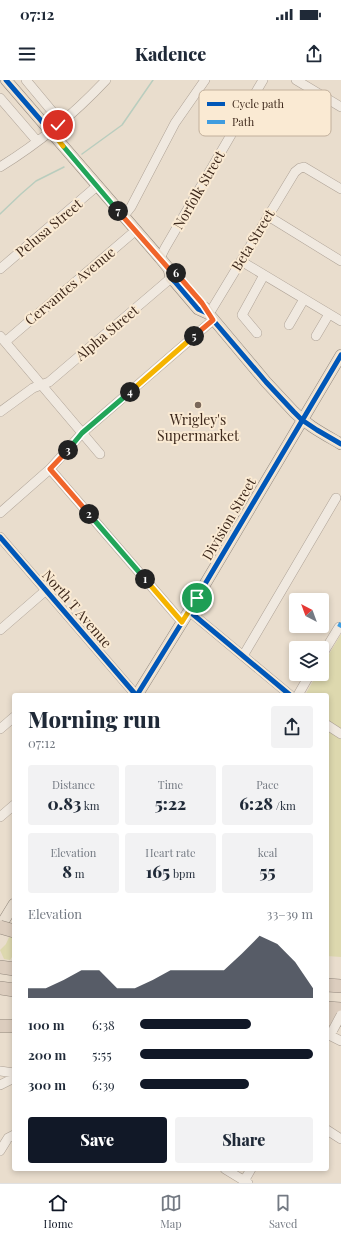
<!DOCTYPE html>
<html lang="en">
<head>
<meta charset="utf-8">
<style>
  body { margin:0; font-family:"Playfair Display",serif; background:#f2f2f3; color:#1f2937; height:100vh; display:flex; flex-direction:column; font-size:15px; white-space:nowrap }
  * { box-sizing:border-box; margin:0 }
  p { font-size:13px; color:#747a83 }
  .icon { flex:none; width:22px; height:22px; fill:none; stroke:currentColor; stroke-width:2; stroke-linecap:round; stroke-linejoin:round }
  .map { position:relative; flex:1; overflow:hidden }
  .details { position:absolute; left:12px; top:613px; width:317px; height:478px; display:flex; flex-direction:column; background:#fff; border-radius:4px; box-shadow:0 2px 6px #0003 }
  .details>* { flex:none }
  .needle { width:26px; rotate:319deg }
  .buttons { position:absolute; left:289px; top:513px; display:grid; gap:8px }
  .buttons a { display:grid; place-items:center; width:40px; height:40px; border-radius:4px; background:#fff; box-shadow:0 2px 6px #0003; font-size:20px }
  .pin { position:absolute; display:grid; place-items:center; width:34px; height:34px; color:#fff; margin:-17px; border:2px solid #fff; border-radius:50%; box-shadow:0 1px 4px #0007 }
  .km { position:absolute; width:20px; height:20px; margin:-10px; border-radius:50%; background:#222; color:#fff; font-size:11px; line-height:20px; text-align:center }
  .round { display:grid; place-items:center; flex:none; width:42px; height:42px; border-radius:4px; background:#f2f2f3 }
  .summary { display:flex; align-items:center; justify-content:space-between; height:68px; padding:0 16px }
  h1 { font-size:22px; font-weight:800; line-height:30px }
  .figures { display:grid; grid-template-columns:repeat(3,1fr); gap:6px; height:68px; padding:4px 16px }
  .figures div { display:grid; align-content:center; border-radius:4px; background:#f2f2f3; text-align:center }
  .figures b { font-size:17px; font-weight:800 }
  .figures small { font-size:11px; font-weight:400 }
  .figures p { font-size:11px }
  .chart { height:112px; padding:8px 16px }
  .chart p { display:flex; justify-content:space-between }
  .chart svg { width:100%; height:72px; margin-top:4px; fill:#111827; opacity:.7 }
  .cta { display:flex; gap:8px; margin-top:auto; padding:8px 16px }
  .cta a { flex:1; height:46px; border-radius:4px; background:#111827; color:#fff; font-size:16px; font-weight:800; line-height:46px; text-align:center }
  .cta a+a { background:#f2f2f3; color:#1f2937 }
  ul { padding:0 16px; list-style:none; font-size:13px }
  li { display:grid; grid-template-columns:64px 48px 1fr; align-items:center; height:30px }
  li i { height:10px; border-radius:5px; background:#111827 }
  .status { display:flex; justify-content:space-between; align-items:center; height:28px; padding:0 20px; background:#fff; direction:ltr }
  .status svg { height:11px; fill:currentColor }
  header { display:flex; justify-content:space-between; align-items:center; height:52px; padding:0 16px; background:#fff; font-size:18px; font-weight:800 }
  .dock { display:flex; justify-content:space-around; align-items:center; height:56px; border-top:1px solid #e0e1e3; background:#fff; font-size:11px; color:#747a83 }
  .dock a { display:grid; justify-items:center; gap:2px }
  .dock .selected { color:#111827 }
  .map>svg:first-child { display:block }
  .green { fill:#ddd8ae }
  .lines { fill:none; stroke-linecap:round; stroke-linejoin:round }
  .stream { stroke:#b9cdbe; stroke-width:1.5 }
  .minor-casing { stroke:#aea296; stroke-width:10 }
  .major-casing { stroke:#93887d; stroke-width:12 }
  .highway-casing { stroke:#93887d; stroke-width:14 }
  .minor { stroke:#f0e9e0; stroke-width:9 }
  .major { stroke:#e8ded0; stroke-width:11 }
  .highway { stroke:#dccdbe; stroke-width:13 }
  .minor-bridge-casing { stroke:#aea296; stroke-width:10; stroke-linecap:butt }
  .highway-bridge-casing { stroke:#93887d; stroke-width:14; stroke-linecap:butt }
  .minor-bridge { stroke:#f0e9e0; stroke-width:9 }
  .highway-bridge { stroke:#dccdbe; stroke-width:13 }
  .quiet { stroke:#3f9cdf; stroke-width:4; stroke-dasharray:8 4; stroke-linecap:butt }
  .cycleway-casing { stroke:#faead3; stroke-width:8 }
  .cycleway { stroke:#0057b8; stroke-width:5 }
  .split-1-casing { stroke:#fff; stroke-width:8 }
  .split-2-casing { stroke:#fff; stroke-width:8 }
  .split-3-casing { stroke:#fff; stroke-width:8 }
  .split-4-casing { stroke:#fff; stroke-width:8 }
  .split-5-casing { stroke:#fff; stroke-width:8 }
  .split-6-casing { stroke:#fff; stroke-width:8 }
  .split-7-casing { stroke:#fff; stroke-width:8 }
  .split-8-casing { stroke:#fff; stroke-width:8 }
  .split-9-casing { stroke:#fff; stroke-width:8 }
  .split-1 { stroke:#f5b400; stroke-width:5 }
  .split-2 { stroke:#22a559; stroke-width:5 }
  .split-3 { stroke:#f0652b; stroke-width:5 }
  .split-4 { stroke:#22a559; stroke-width:5 }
  .split-5 { stroke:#f5b400; stroke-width:5 }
  .split-6 { stroke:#f0652b; stroke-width:5 }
  .split-7 { stroke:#f0652b; stroke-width:5 }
  .split-8 { stroke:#22a559; stroke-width:5 }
  .split-9 { stroke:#f5b400; stroke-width:5 }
  .poi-dot { fill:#7a685a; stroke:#faead3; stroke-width:1.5 }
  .labels { text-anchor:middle; stroke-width:4; stroke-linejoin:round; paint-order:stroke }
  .street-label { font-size:14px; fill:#3e291c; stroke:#faead3 }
  .poi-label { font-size:14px; fill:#3e291c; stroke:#faead3 }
  .key { fill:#faead3; stroke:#c2b09c; stroke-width:1 }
  .key-label { font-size:11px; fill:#3e291c }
</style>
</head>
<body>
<div class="status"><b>07:12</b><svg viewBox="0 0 49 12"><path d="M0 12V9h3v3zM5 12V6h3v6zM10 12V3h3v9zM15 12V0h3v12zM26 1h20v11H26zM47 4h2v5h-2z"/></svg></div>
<header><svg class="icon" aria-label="menu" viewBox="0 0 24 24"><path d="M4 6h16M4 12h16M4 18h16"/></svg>Kadence<svg class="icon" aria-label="share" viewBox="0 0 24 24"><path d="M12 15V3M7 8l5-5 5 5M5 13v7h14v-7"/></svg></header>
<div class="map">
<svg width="341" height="1103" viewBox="0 0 341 1103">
  <rect width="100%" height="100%" fill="#e9ddcd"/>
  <path class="green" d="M341 554V877L327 876V615H305L317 594H322V586Z
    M10 855 14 856V869H12L14 874 10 880 4 879 0 870 6 864Z"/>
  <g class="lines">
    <path class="stream" d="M82 74 122 45 153 0
      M0 134 21 114 36 101 64 87"/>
    <g class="minor-casing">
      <path id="minor" d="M26 0 61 42
        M296 0 341 27
        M0 18 37 61
        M0 87C39 63 75 33 106 0
        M268 136 341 181
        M123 137 131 127 175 43 205 0
        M160 178 165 168 263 0
        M241 181 341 241
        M0 189 97 106
        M209 234 295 92 300 88 304 87 341 109
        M289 245 304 219
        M257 253 242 235 264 195
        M0 256 100 374
        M316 256 329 234
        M5 262 135 151
        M0 332 33 308 49 302 171 198
        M50 389 182 542
        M0 433 50 389 82 353 213 240
        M0 457 136 615
        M189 531 290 615
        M0 550 45 511
        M322 575 339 547
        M243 576 336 418
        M298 615 310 594
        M327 645 341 654
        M0 649 14 637
        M0 737 14 725
        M329 955 341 961
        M0 991 14 993
        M0 1005 14 998
        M327 1050 341 1059
        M0 1071 8 1058 14 1055
        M225 1089 248 1103
        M243 1103 251 1089"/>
    </g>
    <g class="major-casing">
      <path id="major" d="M6 0 160 178 169 189 171 198 175 202 198 229 209 234
        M205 228 209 234 266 302 294 332C308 346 324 354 341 364
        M137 615 189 531 341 275
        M0 847 14 824"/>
    </g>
    <g class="highway-casing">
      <path id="highway" d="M0 887 14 889
        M327 905 341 906
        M0 908 14 910
        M327 928 341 929
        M327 939 341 940
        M0 946H14"/>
    </g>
    <use href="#minor" class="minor"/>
    <use href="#major" class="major"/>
    <use href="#highway" class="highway"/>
    <g class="minor-bridge-casing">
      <path id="minor-bridge" d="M333 950 341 935"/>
    </g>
    <g class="highway-bridge-casing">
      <path id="highway-bridge" d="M0 847 14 851"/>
    </g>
    <use href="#minor-bridge" class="minor-bridge"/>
    <use href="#highway-bridge" class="highway-bridge"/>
    <path class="quiet" d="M339 547 341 543"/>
    <g class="cycleway-casing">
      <path id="cycleway" d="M6 0 160 178 169 189 171 198 175 202 198 229 209 234
        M169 189 174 191 202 223 213 240 266 302 294 332 302 340 317 350 341 364
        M0 457 136 615
        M189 531 290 615
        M137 615 189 531 341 275"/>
    </g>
    <use href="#cycleway" class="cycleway"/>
  </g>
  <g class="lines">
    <g class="split-1-casing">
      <path id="split-1" d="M145 499 182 542 197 518"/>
    </g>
    <g class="split-2-casing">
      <path id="split-2" d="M89 434 145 499"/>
    </g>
    <g class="split-3-casing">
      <path id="split-3" d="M68 370 50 389 89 434"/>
    </g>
    <g class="split-4-casing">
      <path id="split-4" d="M68 370 82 353 130 312"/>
    </g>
    <g class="split-5-casing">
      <path id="split-5" d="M130 312 194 256"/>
    </g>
    <g class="split-6-casing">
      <path id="split-6" d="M176 193 202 223 213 240 194 256"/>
    </g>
    <g class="split-7-casing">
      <path id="split-7" d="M118 131 169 189 176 193"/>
    </g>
    <g class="split-8-casing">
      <path id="split-8" d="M63 66 118 131"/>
    </g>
    <g class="split-9-casing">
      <path id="split-9" d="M58 45 51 51 63 66"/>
    </g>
    <use href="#split-1" class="split-1"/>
    <use href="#split-2" class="split-2"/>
    <use href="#split-3" class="split-3"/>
    <use href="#split-4" class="split-4"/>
    <use href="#split-5" class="split-5"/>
    <use href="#split-6" class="split-6"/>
    <use href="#split-7" class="split-7"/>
    <use href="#split-8" class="split-8"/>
    <use href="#split-9" class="split-9"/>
  </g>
  <circle class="poi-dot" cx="198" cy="325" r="4"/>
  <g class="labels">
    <g class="street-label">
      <text transform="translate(199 110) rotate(-60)" y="5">Norfolk Street</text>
      <text transform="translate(49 148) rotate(-40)" y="5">Pelusa Street</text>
      <text transform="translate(253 160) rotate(-59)" y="5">Beta Street</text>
      <text transform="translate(70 206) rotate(-40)" y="5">Cervantes Avenue</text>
      <text transform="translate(107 253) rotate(-40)" y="5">Alpha Street</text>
      <text transform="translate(229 439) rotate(-60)" y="5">Division Street</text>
      <text transform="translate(77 529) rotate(49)" y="5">North T Avenue</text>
    </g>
    <g class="poi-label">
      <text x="198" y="345">Wrigley's<tspan x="198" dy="16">Supermarket</tspan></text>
    </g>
  </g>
  <rect x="199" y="10" width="132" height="46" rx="6" class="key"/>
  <rect x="207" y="22" width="18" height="4" fill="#0057b8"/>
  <rect x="207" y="40" width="18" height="4" fill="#3f9cdf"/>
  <g class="key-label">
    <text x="232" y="28">Cycle path</text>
    <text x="232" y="46">Path</text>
  </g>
</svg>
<div class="buttons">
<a><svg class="needle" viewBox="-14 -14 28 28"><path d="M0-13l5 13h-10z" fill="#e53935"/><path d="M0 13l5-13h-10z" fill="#747a83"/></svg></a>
<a><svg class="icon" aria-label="layers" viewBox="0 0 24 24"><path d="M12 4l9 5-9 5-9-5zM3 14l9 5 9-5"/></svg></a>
</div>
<div class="pin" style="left:197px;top:518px;background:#1e9e55"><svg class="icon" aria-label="arrive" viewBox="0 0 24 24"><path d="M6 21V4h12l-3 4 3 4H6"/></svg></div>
<div class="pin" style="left:58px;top:45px;background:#d93025"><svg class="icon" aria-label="check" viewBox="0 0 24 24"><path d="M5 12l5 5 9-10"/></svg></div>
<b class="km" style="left:145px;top:499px">1</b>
<b class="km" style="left:89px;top:434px">2</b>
<b class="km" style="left:68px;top:370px">3</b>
<b class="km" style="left:130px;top:312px">4</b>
<b class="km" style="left:194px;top:256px">5</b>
<b class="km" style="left:176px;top:193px">6</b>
<b class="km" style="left:118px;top:131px">7</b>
<section class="details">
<div class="summary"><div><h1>Morning run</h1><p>07:12</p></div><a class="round"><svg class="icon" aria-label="share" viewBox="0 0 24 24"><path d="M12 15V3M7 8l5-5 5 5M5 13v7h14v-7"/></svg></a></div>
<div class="figures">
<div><p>Distance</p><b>0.83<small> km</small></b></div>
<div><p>Time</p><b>5:22</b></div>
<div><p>Pace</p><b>6:28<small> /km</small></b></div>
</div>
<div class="figures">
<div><p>Elevation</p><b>8<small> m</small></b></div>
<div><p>Heart rate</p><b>165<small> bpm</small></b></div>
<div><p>kcal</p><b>55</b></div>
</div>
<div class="chart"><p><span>Elevation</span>33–39 m</p>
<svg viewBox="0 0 160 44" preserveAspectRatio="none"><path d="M0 44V38L10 38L20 33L30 27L40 27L50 38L60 38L70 33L80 27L90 27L100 27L110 27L120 17L130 6L140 11L150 22L160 38V44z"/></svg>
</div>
<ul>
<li><b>100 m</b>6:38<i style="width:64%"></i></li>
<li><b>200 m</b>5:55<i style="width:100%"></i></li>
<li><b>300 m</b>6:39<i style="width:63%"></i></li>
</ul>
<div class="cta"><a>Save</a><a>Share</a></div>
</section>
</div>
<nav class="dock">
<a class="selected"><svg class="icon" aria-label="home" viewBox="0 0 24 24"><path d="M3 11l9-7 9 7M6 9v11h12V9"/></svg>Home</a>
<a><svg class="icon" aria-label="map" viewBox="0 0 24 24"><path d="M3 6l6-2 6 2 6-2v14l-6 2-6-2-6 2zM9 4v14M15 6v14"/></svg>Map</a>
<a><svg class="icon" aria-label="saved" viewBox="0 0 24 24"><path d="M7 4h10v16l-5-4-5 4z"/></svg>Saved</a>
</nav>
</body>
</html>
